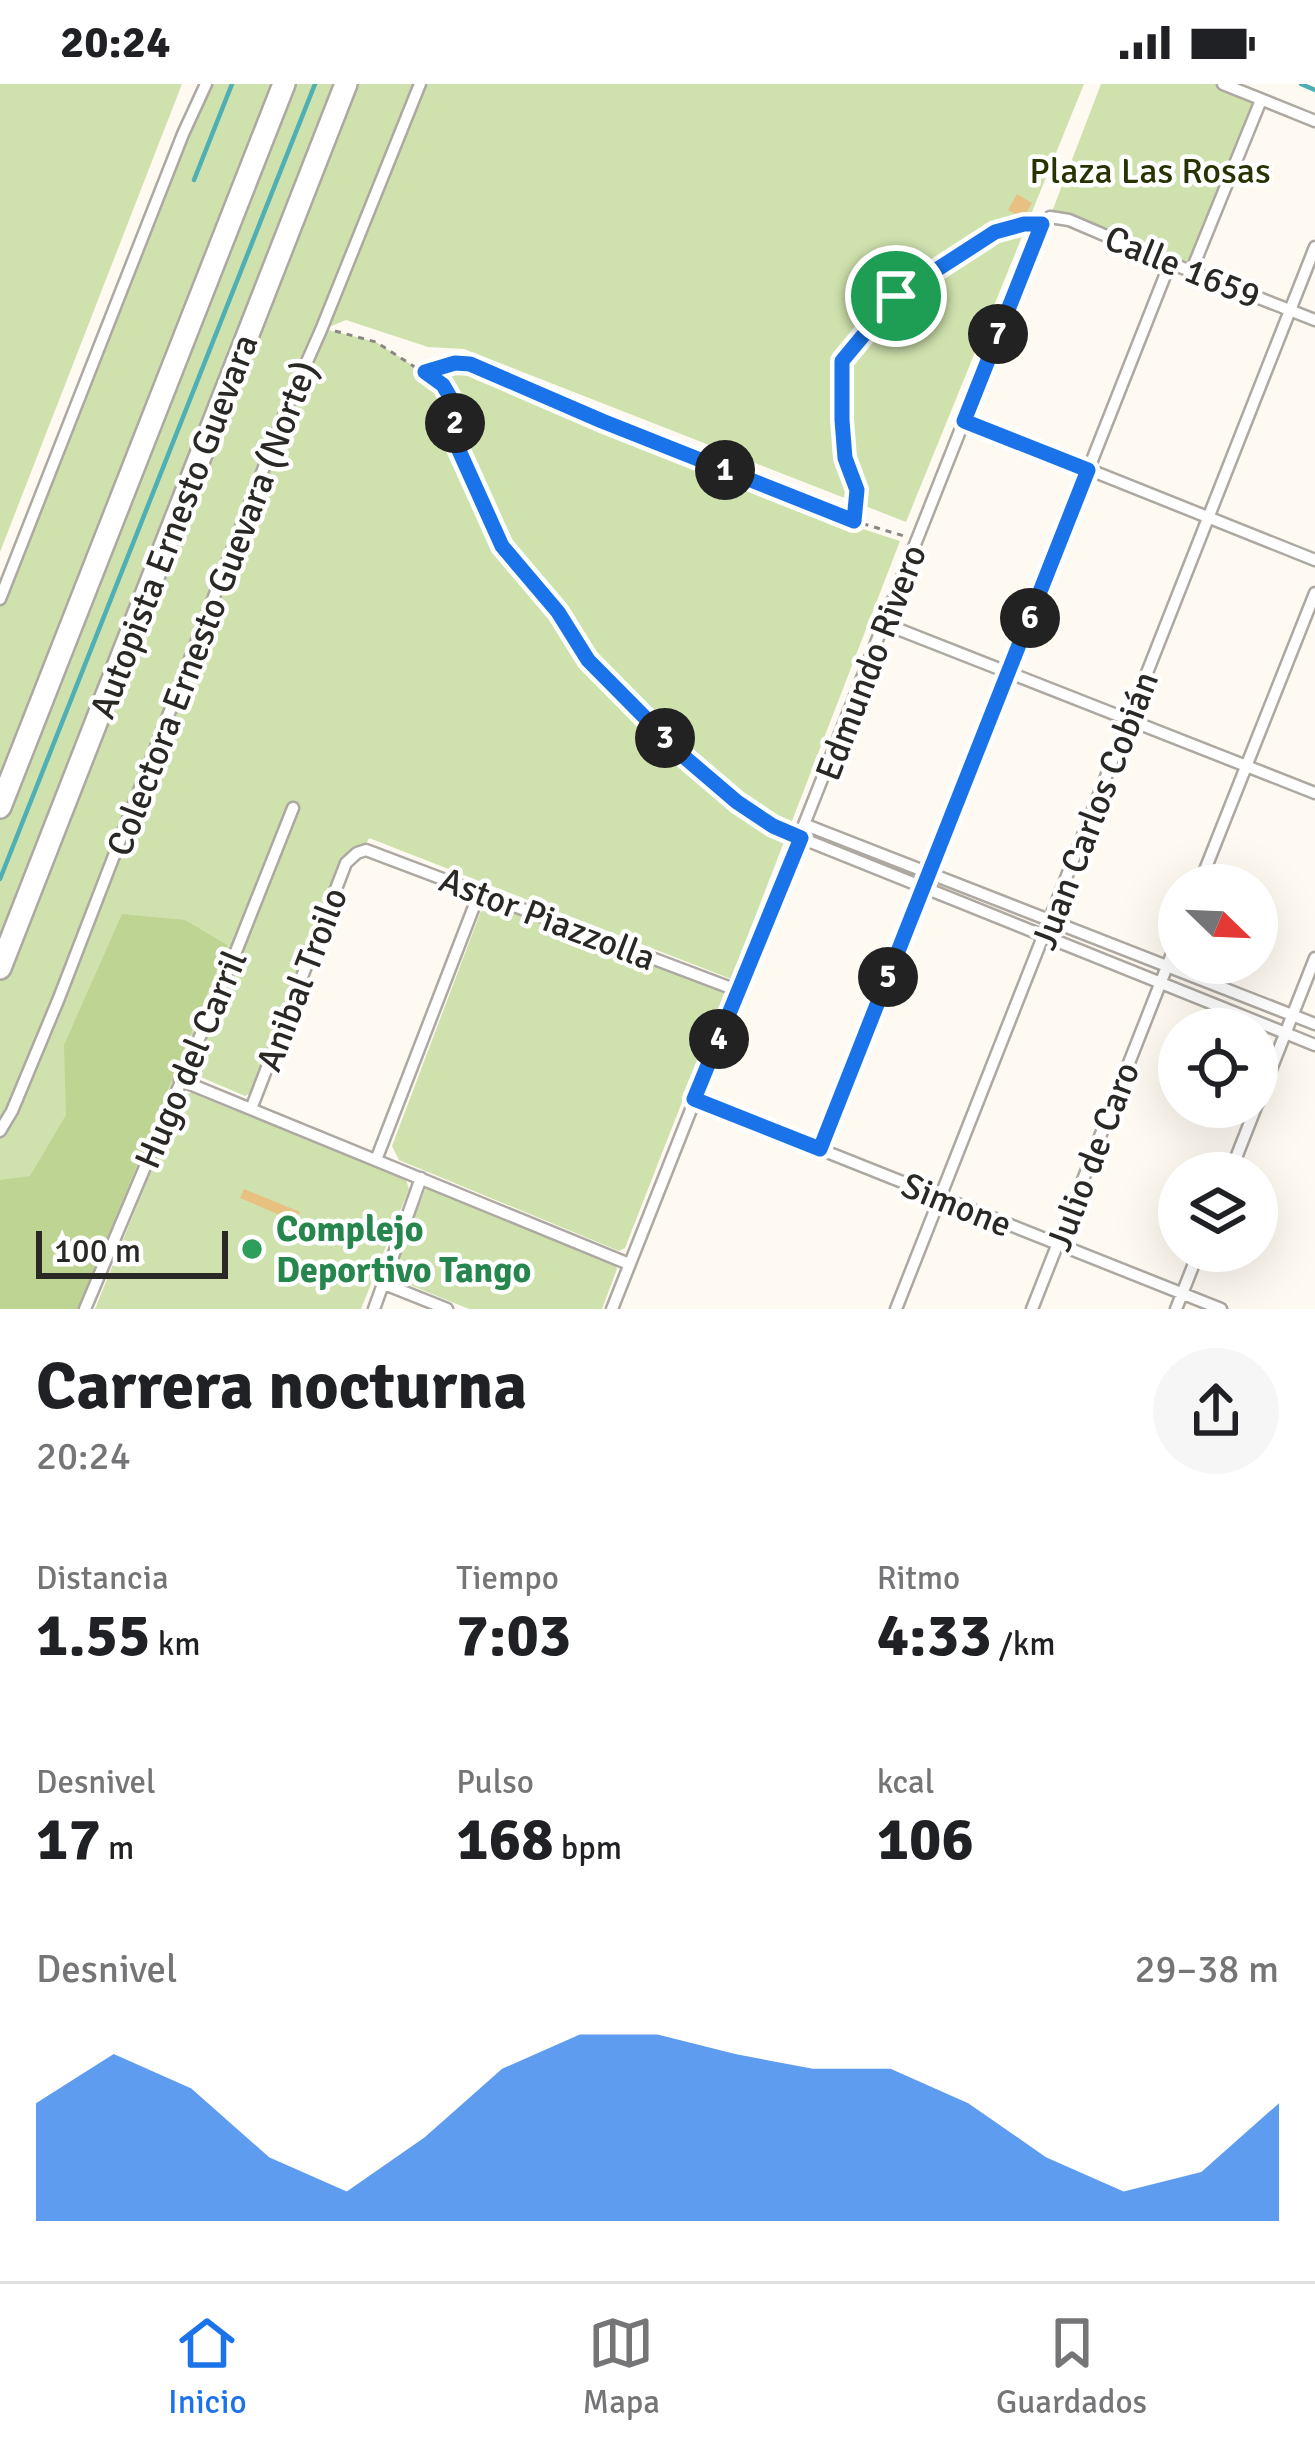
<!DOCTYPE html>
<html lang="es">
<head>
<meta charset="utf-8">
<style>
  body { margin:0; font-family:Signika,sans-serif; background:#f6f6f6; color:#202124; height:100vh; display:flex; flex-direction:column; font-size:45px; white-space:nowrap }
  * { box-sizing:border-box; margin:0 }
  p { font-size:39px; color:#757577 }
  .icon { flex:none; width:66px; height:66px; fill:none; stroke:currentColor; stroke-width:2; stroke-linecap:round; stroke-linejoin:round }
  .map { position:relative; height:1225px; overflow:hidden }
  .drawer { display:flex; flex-direction:column; background:#fff; flex:1 }
  .drawer>* { flex:none }
  .needle { width:78px; rotate:113deg }
  .controls { position:absolute; left:1158px; top:780px; display:grid; gap:24px }
  .controls a { display:grid; place-items:center; width:120px; height:120px; border-radius:50%; background:#fff; box-shadow:0 12px 48px #0002; font-size:60px }
  .scale { position:absolute; left:36px; bottom:30px; width:192px; box-sizing:border-box; padding-left:12px; border:6px solid #2a2825; border-top:0; font-size:33px; line-height:42px; white-space:nowrap; color:#2a2825; -webkit-text-stroke:9px #fff; paint-order:stroke }
  .pin { position:absolute; display:grid; place-items:center; width:102px; height:102px; color:#fff; margin:-51px; border:6px solid #fff; border-radius:50%; box-shadow:0 3px 12px #0007 }
  .km { position:absolute; width:60px; height:60px; margin:-30px; border-radius:50%; background:#222; color:#fff; font-size:33px; line-height:60px; text-align:center }
  .round { display:grid; place-items:center; flex:none; width:126px; height:126px; border-radius:63px; background:#f6f6f6 }
  .headline { display:flex; align-items:center; justify-content:space-between; height:204px; padding:0 36px }
  h1 { font-size:66px; font-weight:800; line-height:90px }
  .stats { display:grid; grid-template-columns:repeat(3,1fr); gap:18px; height:204px; padding:12px 36px }
  .stats div { display:grid; align-content:center }
  .stats b { font-size:60px; font-weight:800 }
  .stats small { font-size:33px; font-weight:400 }
  .stats p { font-size:33px }
  .chart { height:336px; padding:24px 36px }
  .chart p { display:flex; justify-content:space-between }
  .chart svg { width:100%; height:216px; margin-top:12px; fill:#1a73e8; opacity:.7 }
  .status { display:flex; justify-content:space-between; align-items:center; height:84px; padding:0 60px; background:#fff; direction:ltr }
  .status svg { height:33px; fill:currentColor }
  .menu { display:flex; justify-content:space-around; align-items:center; height:168px; border-top:3px solid #e0e0e0; background:#fff; font-size:33px; color:#757577 }
  .menu a { display:grid; justify-items:center; gap:6px }
  .menu .active { color:#1a73e8 }
  .map>svg:first-child { display:block }
  .green { fill:#cfe2ad }
  .forest { fill:#bed492 }
  .lines { fill:none; stroke-linecap:round; stroke-linejoin:round }
  .stream { stroke:#4eafb4; stroke-width:4.5 }
  .building { fill:#e8c082 }
  .street-casing { stroke:#ada8a1; stroke-width:15 }
  .highway-casing { stroke:#ada8a1; stroke-width:26 }
  .path { stroke:#8b8782; stroke-width:3; stroke-dasharray:6 6; stroke-linecap:butt }
  .street { stroke:#fff; stroke-width:10 }
  .highway { stroke:#fff; stroke-width:21 }
  .route-casing { stroke:#fff; stroke-width:24 }
  .route { stroke:#1a73e8; stroke-width:15 }
  .leisure-dot { fill:#2e9e5b; stroke:#fff; stroke-width:4.5 }
  .labels { text-anchor:middle; stroke-width:9; stroke-linejoin:round; paint-order:stroke }
  .park-label { font-size:36px; fill:#273402; stroke:#fff }
  .street-label { font-size:36px; fill:#2a2825; stroke:#fff }
  .leisure-label { font-size:36px; font-weight:bold; fill:#27864d; stroke:#fff; text-anchor:start }
</style>
</head>
<body>
<div class="status"><b>20:24</b><svg viewBox="0 0 49 12"><path d="M0 12V9h3v3zM5 12V6h3v6zM10 12V3h3v9zM15 12V0h3v12zM26 1h20v11H26zM47 4h2v5h-2z"/></svg></div>
<div class="map">
<svg width="1315" height="1225" viewBox="0 0 1315 1225">
  <rect width="100%" height="100%" fill="#fef9f1"/>
  <path class="green" d="M0 0H182L0 468Z
    M206 0H1084L906 438 464 265 428 263 346 236 324 245 376 258 443 301 452 316V302L442 293 456 288 474 292 829 434 900 457 731 895 369 754 365 762 354 764 346 770 251 1009 245 1012 196 991 192 983 239 879 297 727 85 1225H0V515Z
    M1101 0H1223L1261 16 1191 188 1050 133Z
    M494 818 716 902 725 908 625 1164 619 1167 399 1076 392 1062 484 819Z
    M192 1009 406 1096 409 1105 361 1225H95L182 1010Z
    M432 1103 615 1181 617 1185 602 1225H469L395 1195 393 1186 426 1104Z"/>
  <path class="forest" d="M122 830 185 836 227 861 78 1225H0V1096L30 1092 66 1031 64 961Z"/>
  <g class="lines">
    <path class="stream" d="M1301 0 1315 6
      M194 96 232 0
      M0 795 315 0"/>
  </g>
  <path class="building" d="M1017 110 1032 119 1023 134 1008 126Z
    M244 1105 300 1128 296 1138 240 1114Z"/>
  <g class="lines">
    <g class="street-casing">
      <path id="street" d="M1223 0 1315 37
        M1191 188 1261 16
        M965 336 1315 476
        M0 515 183 50 206 0
        M885 540 1315 709
        M806 741 1315 940
        M801 754 1315 961
        M1199 801 1315 509
        M180 996 629 1180
        M694 1015 1221 1225
        M1257 1021 1315 874
        M251 1025 346 779 357 769 366 766 739 907
        M0 1047 12 1027 59 914 290 316 321 246 420 0
        M820 1065 1170 179
        M376 1076 480 807
        M1230 1089 1256 1023
        M382 1199 447 1225
        M85 1225 237 865 293 724
        M374 1225 421 1094
        M612 1225 1042 140 1050 133 1069 136 1170 179 1315 236
        M896 1225 1315 163
        M1032 1225 1179 852
        M1176 1225 1199 1167"/>
    </g>
    <g class="highway-casing">
      <path id="highway" d="M0 723 284 0
        M0 884 346 0"/>
    </g>
    <path class="path" d="M335 247 376 258 443 301 454 319 457 362 502 462 558 528 588 576 682 671 737 719 787 748
      M427 288 455 279 470 281 740 392 854 437 904 452
      M854 435 857 406 845 374 841 336 842 276 895 212 995 148 1029 140"/>
    <use href="#street" class="street"/>
    <use href="#highway" class="highway"/>
  </g>
  <g class="lines">
    <g class="route-casing">
      <path id="route" d="M1024 140H1042L964 337 1088 386 820 1065 694 1015 801 754 773 742 737 718 682 671 588 576 558 528 502 462 457 362 454 320 443 301 425 288 455 279 470 280 602 337 854 437 857 406 845 374 842 336V277L896 212 995 148Z"/>
    </g>
    <use href="#route" class="route"/>
  </g>
  <circle class="leisure-dot" cx="252" cy="1165" r="12"/>
  <g class="labels">
    <g class="park-label">
      <text x="1150" y="99">Plaza Las Rosas</text>
    </g>
    <g class="street-label">
      <text transform="translate(1183 182) rotate(22)" y="13">Calle 1659</text>
      <text transform="translate(173 442) rotate(-69)" y="13">Autopista Ernesto Guevara</text>
      <text transform="translate(211 524) rotate(-69)" y="13">Colectora Ernesto Guevara (Norte)</text>
      <text transform="translate(870 578) rotate(-69)" y="13">Edmundo Rivero</text>
      <text transform="translate(1094 726) rotate(-69)" y="13">Juan Carlos Cobián</text>
      <text transform="translate(548 834) rotate(21)" y="13">Astor Piazzolla</text>
      <text transform="translate(301 895) rotate(-69)" y="13">Anibal Troilo</text>
      <text transform="translate(190 975) rotate(-67)" y="13">Hugo del Carril</text>
      <text transform="translate(1092 1072) rotate(-69)" y="13">Julio de Caro</text>
      <text transform="translate(957 1120) rotate(22)" y="13">Simone</text>
    </g>
    <g class="leisure-label">
      <text x="276" y="1157">Complejo<tspan x="276" dy="41">Deportivo Tango</tspan></text>
    </g>
  </g>
</svg>
<div class="controls">
<a><svg class="needle" viewBox="-14 -14 28 28"><path d="M0-13l5 13h-10z" fill="#e53935"/><path d="M0 13l5-13h-10z" fill="#757577"/></svg></a>
<a><svg class="icon" aria-label="locate" viewBox="0 0 24 24"><circle cx="12" cy="12" r="6"/><path d="M12 2v4M12 18v4M2 12h4M18 12h4"/></svg></a>
<a><svg class="icon" aria-label="layers" viewBox="0 0 24 24"><path d="M12 4l9 5-9 5-9-5zM3 14l9 5 9-5"/></svg></a>
</div>
<div class="scale">100 m</div>
<div class="pin" style="left:896px;top:212px;background:#1e9e55"><svg class="icon" aria-label="arrive" viewBox="0 0 24 24"><path d="M6 21V4h12l-3 4 3 4H6"/></svg></div>
<b class="km" style="left:725px;top:386px">1</b>
<b class="km" style="left:455px;top:339px">2</b>
<b class="km" style="left:665px;top:654px">3</b>
<b class="km" style="left:719px;top:955px">4</b>
<b class="km" style="left:888px;top:893px">5</b>
<b class="km" style="left:1030px;top:534px">6</b>
<b class="km" style="left:998px;top:250px">7</b>
</div>
<section class="drawer">
<div class="headline"><div><h1>Carrera nocturna</h1><p>20:24</p></div><a class="round"><svg class="icon" aria-label="share" viewBox="0 0 24 24"><path d="M12 15V3M7 8l5-5 5 5M5 13v7h14v-7"/></svg></a></div>
<div class="stats">
<div><p>Distancia</p><b>1.55<small> km</small></b></div>
<div><p>Tiempo</p><b>7:03</b></div>
<div><p>Ritmo</p><b>4:33<small> /km</small></b></div>
</div>
<div class="stats">
<div><p>Desnivel</p><b>17<small> m</small></b></div>
<div><p>Pulso</p><b>168<small> bpm</small></b></div>
<div><p>kcal</p><b>106</b></div>
</div>
<div class="chart"><p><span>Desnivel</span>29–38 m</p>
<svg viewBox="0 0 160 44" preserveAspectRatio="none"><path d="M0 44V20L10 10L20 17L30 31L40 38L50 27L60 13L70 6L80 6L90 10L100 13L110 13L120 20L130 31L140 38L150 34L160 20V44z"/></svg>
</div>
</section>
<nav class="menu">
<a class="active"><svg class="icon" aria-label="home" viewBox="0 0 24 24"><path d="M3 11l9-7 9 7M6 9v11h12V9"/></svg>Inicio</a>
<a><svg class="icon" aria-label="map" viewBox="0 0 24 24"><path d="M3 6l6-2 6 2 6-2v14l-6 2-6-2-6 2zM9 4v14M15 6v14"/></svg>Mapa</a>
<a><svg class="icon" aria-label="saved" viewBox="0 0 24 24"><path d="M7 4h10v16l-5-4-5 4z"/></svg>Guardados</a>
</nav>
</body>
</html>
